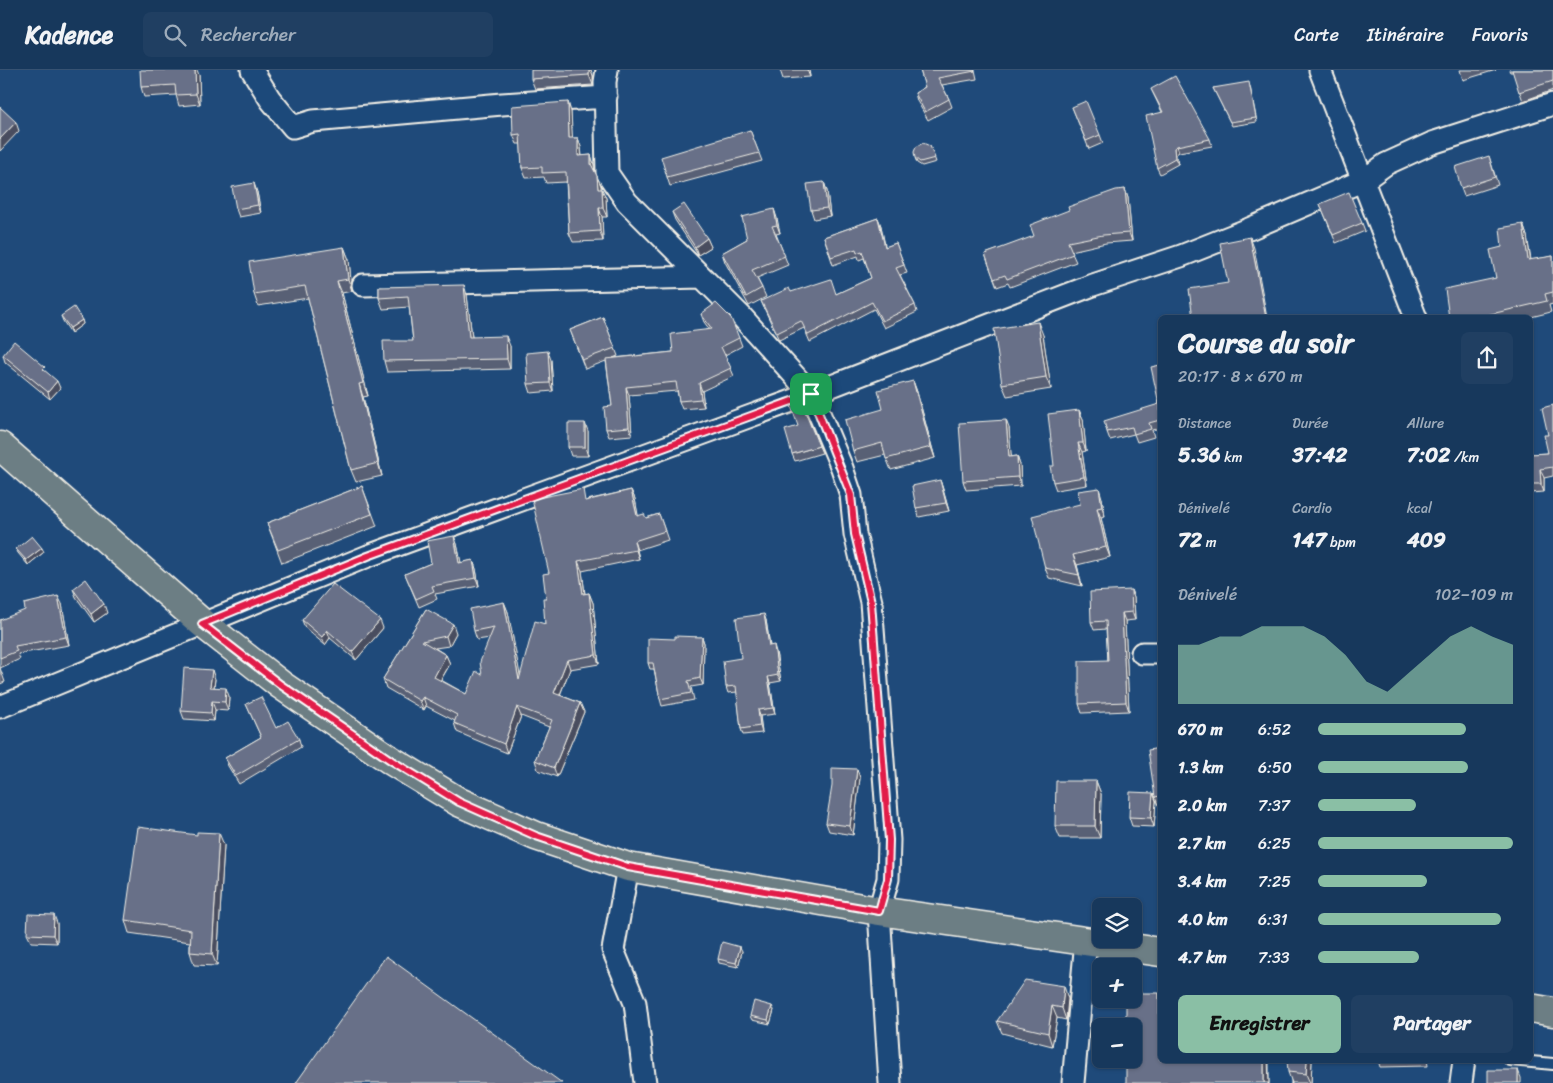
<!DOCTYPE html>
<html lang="fr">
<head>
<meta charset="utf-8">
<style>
  body { margin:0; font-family:Sriracha,sans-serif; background:#203f62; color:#f1f3f6; height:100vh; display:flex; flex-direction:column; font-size:19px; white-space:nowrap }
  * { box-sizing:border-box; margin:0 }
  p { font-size:16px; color:#9eacbb }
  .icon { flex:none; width:28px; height:28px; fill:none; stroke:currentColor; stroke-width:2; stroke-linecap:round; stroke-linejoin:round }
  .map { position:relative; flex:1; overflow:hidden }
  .details { position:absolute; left:1158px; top:245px; width:375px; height:748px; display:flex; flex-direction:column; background:#17385c; border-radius:8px; box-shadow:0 1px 4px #0004,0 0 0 1px #365272 }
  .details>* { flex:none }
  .fabs { position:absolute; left:1092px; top:828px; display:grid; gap:10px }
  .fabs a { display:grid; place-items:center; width:50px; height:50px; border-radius:8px; background:#17385c; box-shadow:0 1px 4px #0004,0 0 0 1px #365272; font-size:25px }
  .pin { position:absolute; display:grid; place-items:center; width:42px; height:42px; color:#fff; margin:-21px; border-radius:10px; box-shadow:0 2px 8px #0006 }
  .round { display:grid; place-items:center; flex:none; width:52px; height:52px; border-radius:8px; background:#203f62 }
  .summary { display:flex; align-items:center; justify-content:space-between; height:85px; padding:0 20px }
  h1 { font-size:28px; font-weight:800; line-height:38px }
  .figures { display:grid; grid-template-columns:repeat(3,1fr); gap:8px; height:85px; padding:5px 20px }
  .figures div { display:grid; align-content:center }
  .figures b { font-size:21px; font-weight:800 }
  .figures small { font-size:14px; font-weight:400 }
  .figures p { font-size:14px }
  .chart { height:140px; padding:10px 20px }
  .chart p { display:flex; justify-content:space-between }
  .chart svg { width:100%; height:90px; margin-top:5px; fill:#8abfa5; opacity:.7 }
  .action { display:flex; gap:10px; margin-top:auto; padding:10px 20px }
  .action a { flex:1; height:58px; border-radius:8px; background:#8abfa5; color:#111; font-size:20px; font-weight:800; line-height:58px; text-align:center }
  .action a+a { background:#203f62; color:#f1f3f6 }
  ul { padding:0 20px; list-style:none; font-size:16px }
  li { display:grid; grid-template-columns:80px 60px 1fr; align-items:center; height:38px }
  li i { height:12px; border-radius:6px; background:#8abfa5 }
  header { display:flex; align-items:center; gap:30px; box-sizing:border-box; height:70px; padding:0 25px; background:#17385c; border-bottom:1px solid #365272 }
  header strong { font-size:24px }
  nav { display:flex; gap:28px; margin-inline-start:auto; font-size:18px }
  .search { width:350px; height:45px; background:#203f62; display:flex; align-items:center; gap:12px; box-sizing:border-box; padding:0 18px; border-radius:8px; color:#9eacbb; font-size:19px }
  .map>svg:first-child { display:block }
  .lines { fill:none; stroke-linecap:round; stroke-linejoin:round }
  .lane-casing { stroke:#f4f1e8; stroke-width:14 }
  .street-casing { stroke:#f4f1e8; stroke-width:25 }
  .primary-casing { stroke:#f4f1e8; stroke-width:31 }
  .lane { stroke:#1f4a7a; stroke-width:10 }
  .street { stroke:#1f4a7a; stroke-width:21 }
  .primary { stroke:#6c7e84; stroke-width:28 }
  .wall { fill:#596075; stroke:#f4f1e8 }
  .shaded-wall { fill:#484e5f; stroke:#f4f1e8 }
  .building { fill:#677088; stroke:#f4f1e8 }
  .route-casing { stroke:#fff; stroke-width:10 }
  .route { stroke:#e11d48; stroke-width:6 }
</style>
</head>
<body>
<header>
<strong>Kadence</strong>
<div class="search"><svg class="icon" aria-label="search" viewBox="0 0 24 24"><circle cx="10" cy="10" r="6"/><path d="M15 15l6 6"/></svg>Rechercher</div>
<nav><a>Carte</a><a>Itinéraire</a><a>Favoris</a></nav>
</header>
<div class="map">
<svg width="1553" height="1013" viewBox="0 0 1553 1013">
  <rect width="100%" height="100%" fill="#1f4a7a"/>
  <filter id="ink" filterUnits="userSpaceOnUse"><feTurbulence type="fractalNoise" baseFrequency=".02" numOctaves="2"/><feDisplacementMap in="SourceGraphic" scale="10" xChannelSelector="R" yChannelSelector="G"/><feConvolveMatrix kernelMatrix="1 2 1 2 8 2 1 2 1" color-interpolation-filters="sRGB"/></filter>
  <g filter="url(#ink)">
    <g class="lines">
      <g class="lane-casing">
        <path id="lane" d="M1510 990 1553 994"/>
      </g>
      <g class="street-casing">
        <path id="street" d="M252 0 270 29 293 57 313 51 502 34 606 27
          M607 0 605 12 607 103 627 132 742 247 811 324 842 398 851 425 855 464 871 532 889 770 888 809 879 841 890 1013
          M1320 0 1416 248
          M363 215 702 207
          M1142 583H1160
          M0 637 368 486 811 324 1093 215 1181 186 1249 159 1364 110 1386 94 1432 73 1553 34
          M628 797 613 880 635 933 645 1013
          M1280 990V1013
          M1073 1013 1086 870
          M1461 1013 1464 990"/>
      </g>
      <g class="primary-casing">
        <path id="primary" d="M0 376 202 553 281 615 392 691 459 732 536 766 628 797 879 841 1160 882
          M1530 938 1553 942"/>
      </g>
      <use href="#lane" class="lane"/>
      <use href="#street" class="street"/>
      <use href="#primary" class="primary"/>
    </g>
    <path class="wall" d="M591 0 593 6V15L535 19 531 9Z
      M780 0H809L810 7 783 9Z
      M920 0H975L977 9 942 15 949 29 952 37 928 50 917 31 915 23 925 17Z
      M1460 0H1496L1463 10Z
      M1509 0H1553V20L1523 31 1513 2H1510Z
      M199 5 200 34 179 36 176 25 144 27 141 17Z
      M1250 16 1257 52 1232 56 1213 18Z
      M1151 19 1210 69 1212 76 1179 82 1176 84 1178 94 1160 104 1157 98 1162 42Z
      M568 32 571 42 572 68H578L581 77 582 86 591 85 594 95V101L601 116V119L606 128 607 147H602L603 171 573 172 569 163 566 112 546 113 544 107 526 108 522 98 521 74H517L513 65Z
      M1072 37 1100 65 1103 73 1089 79Z
      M750 60 762 91 670 116 667 107Z
      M930 76 936 92 922 96 917 93 915 88Z
      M1489 86 1498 115 1464 126 1461 118Z
      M824 112 827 121 830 146 814 149 811 140Z
      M1125 119 1128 128 1132 171 1106 173 1071 181 1076 192 1010 217 1008 213 997 217 985 184 1034 167Z
      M257 122 261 143 239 147 236 139Z
      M1320 134 1362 153 1365 161 1336 173Z
      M774 139 780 163 776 164 788 195 757 208 762 218 766 227 749 236 725 192 722 183 747 169Z
      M672 142 707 168 711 177 698 185 675 150Z
      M878 148 881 156 885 177 896 173 907 203 900 205 915 235 917 242 884 258 874 239 810 272 804 258 779 270 764 238 761 231 791 222 836 224 871 208 864 188 859 190 858 186 833 195 824 167Z
      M1523 154 1527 166 1531 190 1553 186V234L1549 235 1551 242 1527 248H1449L1496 208 1502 177Z
      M344 177 349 190 352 221 342 223 368 326 363 327 382 406 356 412 351 400 308 228 258 236 254 224Z
      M379 217 467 225 472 267 510 276V299L387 302 384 291 413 271 409 237 383 239 379 228Z
      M701 244 739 268 742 276 725 285 734 306 702 321 704 337 682 339 679 331 677 321 629 325 632 365 609 367 606 359 612 336 606 291 585 299 570 260 603 247 618 286 613 288 673 282 710 260 704 252Z
      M61 246 82 250 83 254 71 263 63 251Z
      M1043 265 1051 319 1007 326 1002 314Z
      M3 285 46 302 60 318 50 329 5 292Z
      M551 290 553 321 531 323 528 314Z
      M1160 295V358L1152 360 1154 367 1137 372 1134 364 1110 370 1107 362 1159 334Z
      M913 311 917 322 935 388 891 400 885 385 857 392 853 381 883 339Z
      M1553 335V406L1544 408V422L1530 423V384L1548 383V365Z
      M1079 340 1083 349 1086 381 1082 382 1087 415 1056 420 1053 412Z
      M1009 358 1011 387 1017 386 1020 395 1021 416 966 420 963 411Z
      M588 361V386H571L568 377Z
      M819 376 822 383 795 391 792 384Z
      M940 410 949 441 919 447 916 438Z
      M362 416 377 456 282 493 267 453Z
      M631 420 635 429 638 446 646 448 659 444 668 470 637 480 639 489 582 501 585 524 589 523 593 533 599 594 570 599 560 625 580 633 584 642 557 707 538 700 535 690 549 657 521 646 507 683 457 662 454 653 455 651 426 636 424 640 386 618 383 609 426 539 456 563 449 576 435 578 446 585 450 594 441 610 466 624 482 605 490 568 477 570 474 561 504 532 508 542 520 607 545 554 546 528 549 503 587 430Z
      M1102 428 1105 447 1101 448 1110 487 1077 495 1082 516 1049 508 1045 498 1080 434Z
      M454 466 457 474 461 493 473 490 476 499 479 516 435 524 437 529 419 537 405 504 431 493Z
      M16 479 44 482 28 495 18 483Z
      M73 519 107 543 94 552 76 527Z
      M1131 520 1134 528 1135 550 1125 551 1129 641 1082 643 1079 634 1108 590 1106 559 1094 560 1091 552Z
      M62 534 69 575 18 584 20 589 0 598V550Z
      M302 550 383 558 356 590 330 568 325 575 305 558Z
      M766 550 770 576 776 582 781 611 770 613 775 644 760 646 762 663 743 665 741 659 737 622 728 623 726 617 741 588Z
      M702 567 704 573 703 615 691 617 694 630 662 636 660 629 654 599H650L648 593 675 569Z
      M0 598 5 612 0 614Z
      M215 609 214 617 229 626 228 641 215 640 214 651 184 649 181 641Z
      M246 634 276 658 299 669 301 677 239 714 228 696 225 688 261 667Z
      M1160 678V735H1158L1155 727Z
      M857 699 860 708 853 765 829 761 826 753Z
      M1096 711 1101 724 1100 768H1060L1055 756Z
      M1153 723 1156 731 1154 757 1132 756 1129 747Z
      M197 765 224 775 217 896 194 895 190 882V872L129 863 125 850Z
      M57 853V873L31 872 27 864Z
      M742 881 738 897 719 893 718 889Z
      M1068 929 1066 950 1057 948 1052 976 1002 963 997 951Z
      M774 940 770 954 752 950 750 946Z
      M1312 990 1311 1013H1292L1288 1002Z
      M1378 990H1427L1428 996 1380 997Z"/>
    <path class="shaded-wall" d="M195 0H197L199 5 200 34 196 24Z
      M589 0H591L593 6V15L589 5Z
      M807 0H809L810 7Z
      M568 32 571 42 573 78 569 68Z
      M16 52 19 61 0 81V69Z
      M578 68 581 77 582 95 578 86Z
      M1177 76 1179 82 1176 84 1178 94 1175 88 1174 78Z
      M591 85 594 95 595 104 591 94Z
      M597 106 601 116V129L598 119Z
      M824 112 827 121 830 146 827 138Z
      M254 113 257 122 261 143 258 135Z
      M602 119 606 128 607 147 603 138Z
      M1125 119 1128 128 1132 171 1129 163Z
      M599 138 602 147 603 171 600 161Z
      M774 139 777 148 780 163 777 155Z
      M878 148 881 156 887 185 885 177Z
      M1523 154 1527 166 1532 201 1528 190Z
      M1250 167 1254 178 1267 248H1266Z
      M707 168 711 177 698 185 695 177Z
      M344 177 349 190 352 221 348 209Z
      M337 211 342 223 368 326 363 313Z
      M464 215 467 225 473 277 469 267Z
      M82 250 83 254 71 263 70 258Z
      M1038 252 1043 265 1051 319 1046 307Z
      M506 266 510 276V299L507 289Z
      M548 281 551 290 553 321 550 313Z
      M57 311 60 318 50 329 48 322Z
      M913 311 917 322 935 388 931 377Z
      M699 313 702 321 704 337 701 329Z
      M359 314 363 327 382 406 378 393Z
      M626 317 629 325 632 365 629 357Z
      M1079 340 1083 349 1086 381 1083 373Z
      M1006 350 1009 358 1012 395 1009 387Z
      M585 353 588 361V386L585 377Z
      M1078 373 1082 382 1087 415 1084 407Z
      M1017 386 1020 395 1021 416 1018 407Z
      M1540 399 1544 408V422L1541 414Z
      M940 410 943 419 949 441 946 433Z
      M1099 418 1102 428 1105 447 1102 437Z
      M631 420 635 429 640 455 637 446Z
      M1097 438 1101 448 1110 487 1106 477Z
      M454 466 457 474 463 502 459 493Z
      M634 471 637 480 639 489 636 480Z
      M42 478 44 482 28 495 26 490Z
      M1073 485 1077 495 1082 516 1079 505Z
      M473 490 476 499 479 516 476 508Z
      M578 491 582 501 586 533 583 524Z
      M1131 520 1134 528 1135 550 1132 542Z
      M589 523 593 533 599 594 596 585Z
      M58 526 62 534 69 575 66 567Z
      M504 532 508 542 523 620 519 610Z
      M104 534 107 543 94 552 91 544Z
      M1122 543 1125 551 1129 641 1126 632Z
      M764 544 766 550 771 583 769 576Z
      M380 550 383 558 356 590 352 582Z
      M453 554 456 563 449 576 446 566Z
      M327 560 330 568 325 575 322 567Z
      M702 567 704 573 703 615 700 608Z
      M774 575 776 582 781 611 778 605Z
      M446 585 450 594 437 616 434 607Z
      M567 590 570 599 557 632 554 623Z
      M212 600 215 609 213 625 210 617Z
      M768 607 770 613 775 644 773 638Z
      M226 618 229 626 228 641 225 632Z
      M423 627 426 636 424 640 420 631Z
      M212 631 215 640 214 651 211 643Z
      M580 633 584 642 557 707 554 698Z
      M517 637 521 646 507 683 504 674Z
      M758 640 760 646 762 663 760 656Z
      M857 699 860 708 853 765 850 756Z
      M1096 711 1101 724 1100 768 1095 756Z
      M1153 723 1156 731 1154 757 1151 748Z
      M219 763 224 775 217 896 212 884Z
      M54 845 57 853V873L53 865Z
      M740 877 742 881 738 897 736 893Z
      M1064 916 1068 929 1066 950 1062 938Z
      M1159 923 1160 926V957L1159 953Z
      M772 936 774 940 770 954 768 950Z
      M1052 936 1057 948 1052 976 1048 963Z
      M1264 990H1268L1269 1013H1264Z
      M1307 990H1312L1311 1013H1310L1306 1004Z
      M1518 1000 1521 1008V1013H1518Z"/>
    <path class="building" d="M140 0H195L196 24 176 25 175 15 141 17Z
      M531 0H589V5L531 9Z
      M920 0H974L975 1 938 8 949 29 925 42 915 23 925 17Z
      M1512 0H1553V11L1519 22Z
      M1175 6 1210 69 1177 76 1174 78 1175 88 1157 98 1146 46 1163 42 1151 19Z
      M1249 12 1256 48 1230 52 1213 18Z
      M1086 31 1100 65 1086 71 1072 37Z
      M568 32 569 68H578V86L591 85V94L597 106 598 119H602L603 138H599L600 161 569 163 566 102 542 103V97L522 98 520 64 513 65 512 36Z
      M0 37 16 52 0 69Z
      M750 60 759 83 667 107 661 87Z
      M923 73 930 76 935 88 920 92 915 88 914 82 916 77Z
      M1489 86 1495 107 1461 118 1455 97Z
      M824 112 827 138 811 140 807 114Z
      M254 113 258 135 236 139 232 117Z
      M1125 119 1129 163 1103 165 1068 172 1073 184 1007 209 1005 205 994 209 985 184 1034 166 1030 155 1069 140 1068 137 1116 120Z
      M1349 122 1362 153 1333 165 1320 134Z
      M684 134 707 168 695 177 672 142Z
      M774 139 777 155 772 156 785 186 752 200 762 218 746 227 722 183 747 169 742 147Z
      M878 148 885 177 896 173 904 195 896 198 915 235 882 251 872 232 808 265 801 251 777 263 761 231 789 218 791 222 831 209 836 224 871 208 862 181 857 183 856 179 831 187 824 167Z
      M1523 154 1528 190 1553 186V222L1545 224 1547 231 1474 248H1449L1445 219 1496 208 1490 180 1502 177 1500 158Z
      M1250 167 1266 248H1193L1189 219 1228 213 1220 173Z
      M344 177 348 209 337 211 363 313 359 314 378 393 351 400 305 216 254 224 249 192Z
      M464 215 469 267 506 266 507 289 384 291 383 271H413L408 226 379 228V217Z
      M716 233 731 248 739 268 721 277 731 298 699 313 701 329 679 331 676 312 626 317 629 357 606 359 604 337 612 336 606 289 673 282 671 264 712 259 701 244Z
      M74 237 82 250 70 258 61 246Z
      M603 247 615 278 582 290 570 260Z
      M1038 252 1046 307 1002 314 994 259Z
      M14 271 45 297 43 299 57 311 48 322 3 285Z
      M548 281 550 313 528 314 526 283Z
      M1160 295V350L1149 353 1151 359 1134 364 1132 357 1107 362 1104 351 1159 334 1151 297Z
      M913 311 931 377 886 389 882 373 853 381 845 350 883 339 878 320Z
      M801 332 819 376 792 384 785 360 798 356 791 336Z
      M1553 335V397L1540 399 1541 414H1530V384L1548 383 1544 365H1548L1542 338Z
      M1079 340 1083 373H1078L1084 407 1053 412 1050 396H1054L1048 344Z
      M1006 350 1009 387 1017 386 1018 407 963 411 959 353Z
      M568 353H585V377H568Z
      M940 410 946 433 916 438 912 416Z
      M362 416 372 444 278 480 267 453Z
      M1099 418 1102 437 1097 438 1106 477 1073 485 1079 505 1045 498 1032 446 1080 434 1078 421Z
      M583 419 585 431 631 420 637 446 644 444 646 448 659 444 665 461 634 471 636 480 578 491 583 524 589 523 596 585 567 590 554 623 580 633 554 698 535 690 552 650 517 637 504 674 454 653 457 645 423 627 420 631 383 609 426 539 453 554 446 566 422 571 446 585 434 607 466 624 476 601 482 605 480 592 494 557 474 561 470 539 504 532 519 610 535 551 545 554 543 528H546L543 504 549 503 532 429Z
      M32 466 42 478 26 490 16 479Z
      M454 466 459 493 473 490 476 508 432 516 434 521 416 529 405 504 431 493 427 471Z
      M86 509 104 534 91 544 73 519Z
      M333 514 380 550 352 582 327 560 322 567 302 550Z
      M1131 520 1132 542 1122 543 1126 632 1079 634V591L1108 590 1106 551 1091 552 1090 522Z
      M58 526 66 567 15 576 17 581 0 588V550L25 540 24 534Z
      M764 544 769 576 774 575 778 605 768 607 773 638 758 640 760 656 741 659 736 616 726 617 723 591 741 588 736 548Z
      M675 566 702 567 700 608 688 611 691 623 660 629 653 593H648V568L675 569Z
      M184 598 212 600 210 617 226 618 225 632 212 631 211 643 181 641Z
      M261 627 276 658 288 651 299 669 236 706 225 688 261 667 246 634Z
      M1160 678V726L1155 727 1148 680Z
      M832 698 857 699 850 756 826 753 832 716Z
      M1056 711H1096L1095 756H1055Z
      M1130 722 1153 723 1151 748 1129 747Z
      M138 757 197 765V762L219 763 212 884 190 882 191 860 125 850Z
      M28 844 54 845 53 865 27 864Z
      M722 872 740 877 736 893 718 889Z
      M386 886 562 1013H296Z
      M1025 910 1064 916 1062 938 1052 936 1048 963 997 951Z
      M1134 923H1159V953L1160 954V990H1264V1013H1126V989H1134V956H1126V929H1134Z
      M754 931 772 936 768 950 750 946Z
      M1287 990H1307L1306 1004 1288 1002Z
      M1488 1000H1518V1013H1488Z"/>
  </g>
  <g class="lines" filter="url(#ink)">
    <g class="route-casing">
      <path id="route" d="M811 324 851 425 855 464 871 532 889 770 888 809 879 841 628 797 536 766 459 732 392 691 281 615 202 554 368 486Z"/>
    </g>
    <use href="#route" class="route"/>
  </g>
</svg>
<div class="fabs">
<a><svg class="icon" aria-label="layers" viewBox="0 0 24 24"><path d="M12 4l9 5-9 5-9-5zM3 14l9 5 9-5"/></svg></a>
<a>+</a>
<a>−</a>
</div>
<div class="pin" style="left:811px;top:324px;background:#1e9e55"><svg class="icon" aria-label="arrive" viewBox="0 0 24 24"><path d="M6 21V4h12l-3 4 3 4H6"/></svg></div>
<section class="details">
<div class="summary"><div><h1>Course du soir</h1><p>20:17 · 8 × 670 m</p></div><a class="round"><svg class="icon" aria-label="share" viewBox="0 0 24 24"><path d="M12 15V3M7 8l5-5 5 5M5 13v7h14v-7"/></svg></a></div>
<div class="figures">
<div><p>Distance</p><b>5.36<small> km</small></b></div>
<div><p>Durée</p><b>37:42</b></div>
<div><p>Allure</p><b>7:02<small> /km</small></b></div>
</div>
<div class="figures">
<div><p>Dénivelé</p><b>72<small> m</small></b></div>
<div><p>Cardio</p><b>147<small> bpm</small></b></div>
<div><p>kcal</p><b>409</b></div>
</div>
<div class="chart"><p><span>Dénivelé</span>102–109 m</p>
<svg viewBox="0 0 160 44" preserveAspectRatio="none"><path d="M0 44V15L10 15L20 11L30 11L40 6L50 6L60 6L70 11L80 20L90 33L100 38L110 29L120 20L130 11L140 6L150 11L160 15V44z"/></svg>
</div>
<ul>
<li><b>670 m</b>6:52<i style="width:76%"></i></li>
<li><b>1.3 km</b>6:50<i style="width:77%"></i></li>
<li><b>2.0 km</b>7:37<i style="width:50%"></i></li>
<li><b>2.7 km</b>6:25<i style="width:100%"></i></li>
<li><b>3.4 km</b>7:25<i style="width:56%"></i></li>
<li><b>4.0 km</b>6:31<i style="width:94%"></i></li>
<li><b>4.7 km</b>7:33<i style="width:52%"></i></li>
</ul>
<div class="action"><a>Enregistrer</a><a>Partager</a></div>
</section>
</div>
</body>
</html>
